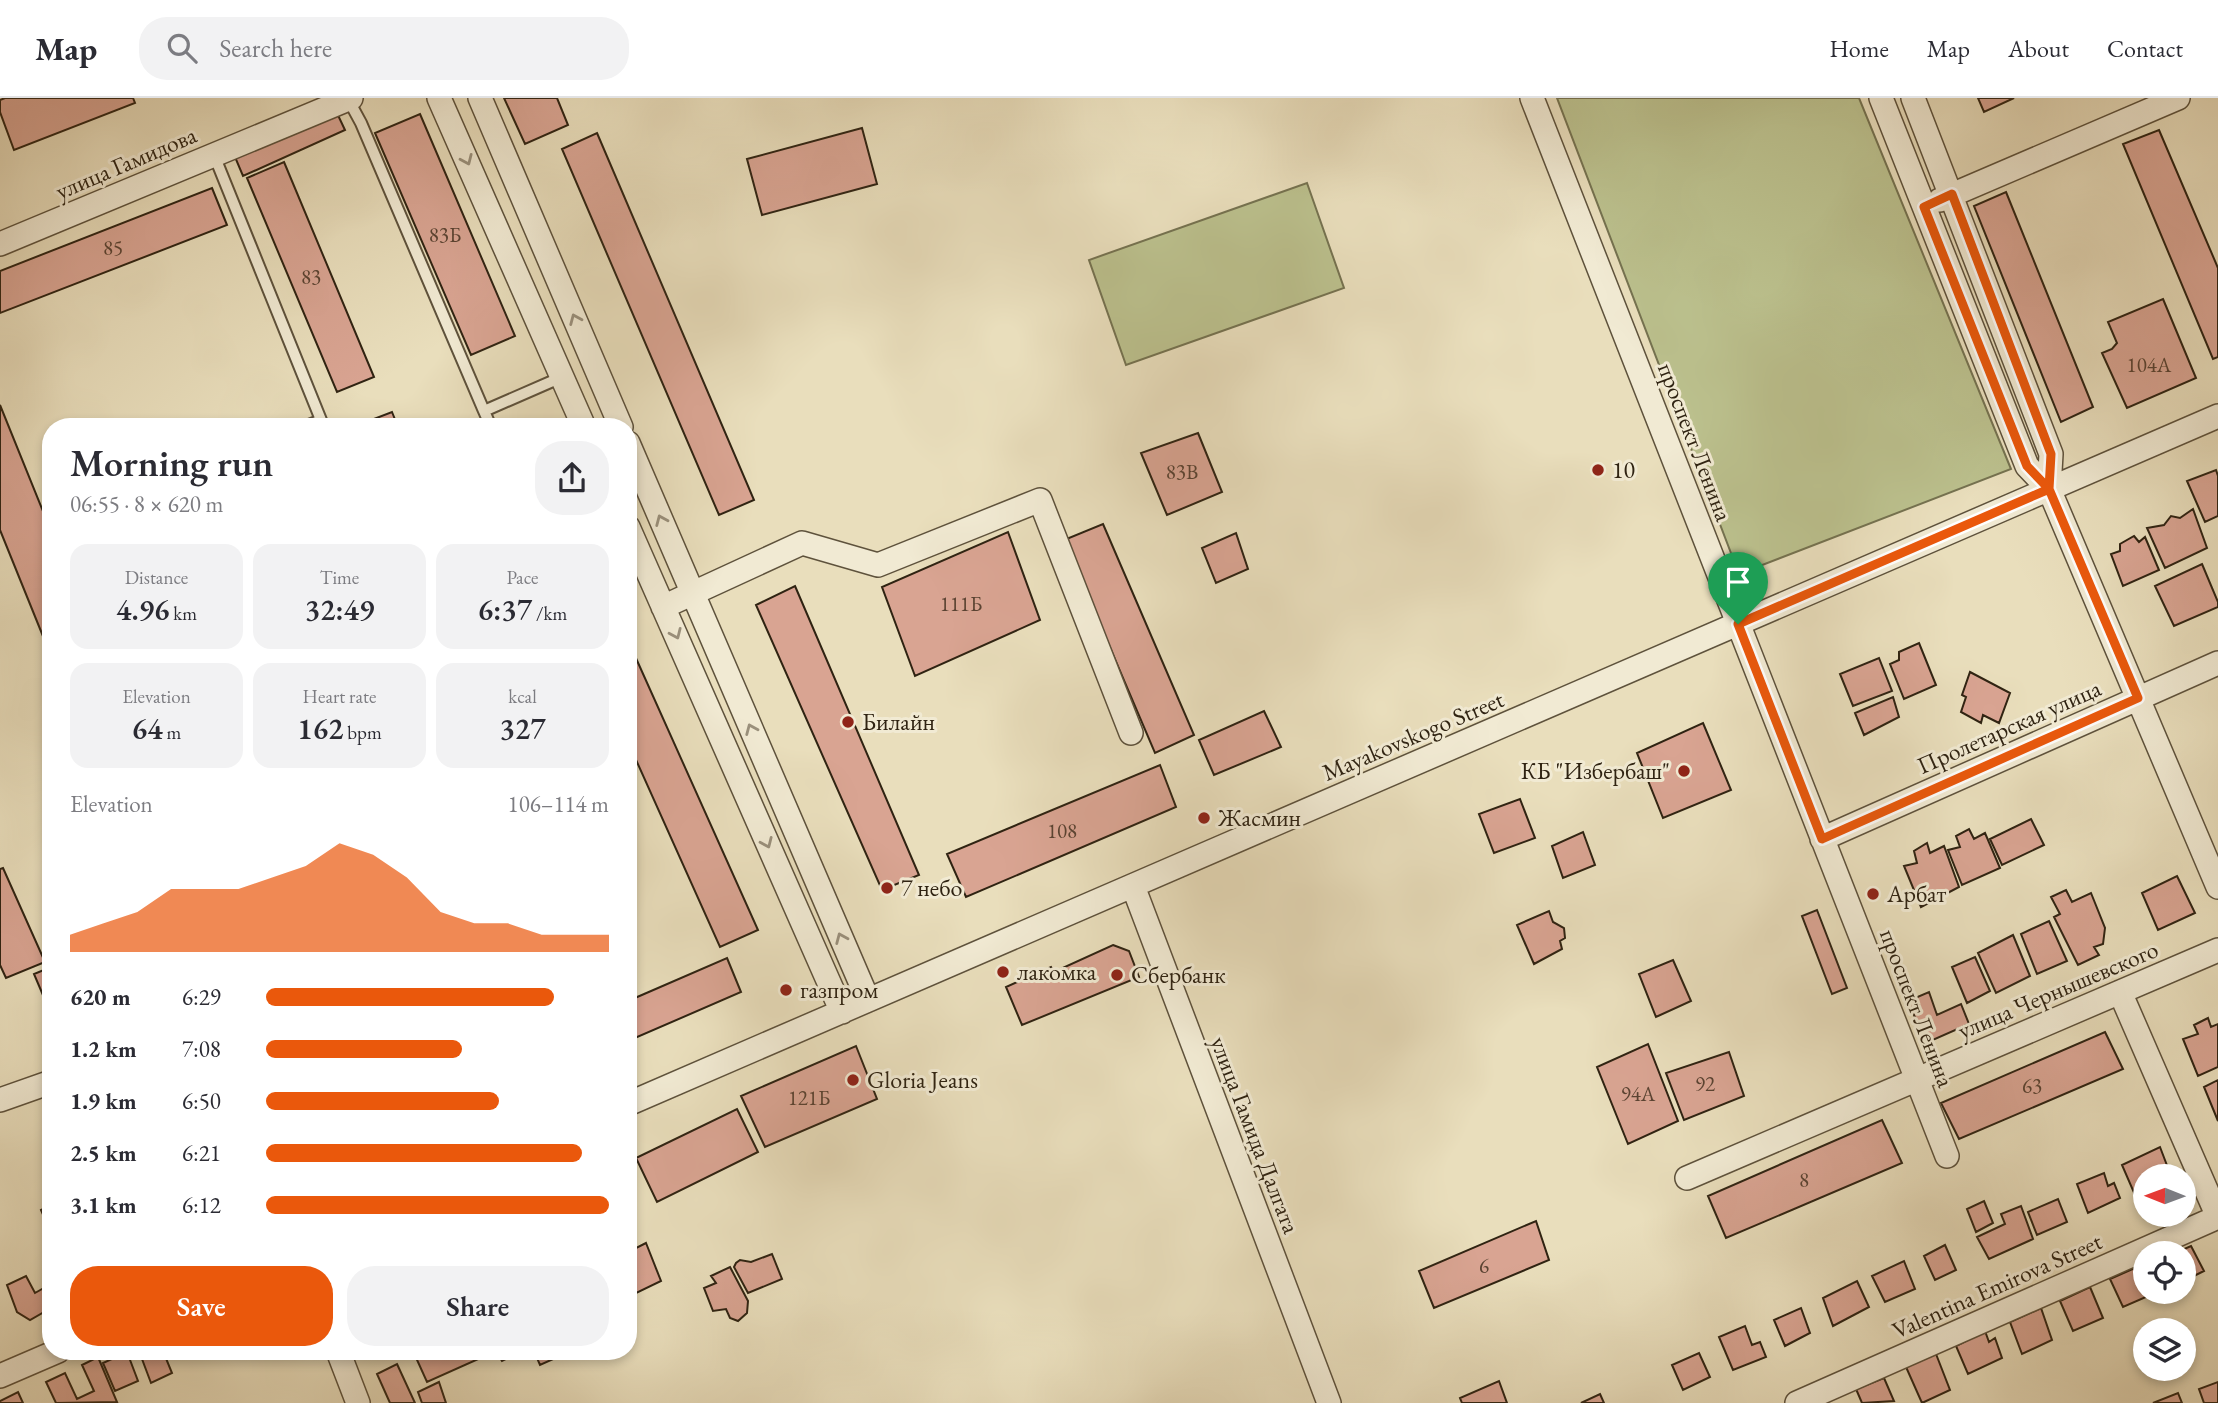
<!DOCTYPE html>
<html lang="en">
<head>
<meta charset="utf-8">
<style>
  body { margin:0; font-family:"EB Garamond",serif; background:#f2f2f3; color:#2b2b33; height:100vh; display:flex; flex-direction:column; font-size:26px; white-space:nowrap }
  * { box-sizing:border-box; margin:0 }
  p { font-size:23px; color:#7c7c81 }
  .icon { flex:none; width:38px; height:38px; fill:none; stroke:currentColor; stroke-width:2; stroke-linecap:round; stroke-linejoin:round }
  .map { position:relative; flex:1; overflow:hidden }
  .side { position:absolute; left:42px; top:320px; width:595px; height:942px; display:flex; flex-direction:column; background:#fff; border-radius:28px; box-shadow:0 4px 10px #0003 }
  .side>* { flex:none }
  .needle { width:46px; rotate:271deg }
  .tools { position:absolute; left:2133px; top:1066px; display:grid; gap:14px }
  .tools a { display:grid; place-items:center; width:63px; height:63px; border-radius:50%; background:#fff; box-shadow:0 4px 10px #0003; font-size:35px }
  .pin { position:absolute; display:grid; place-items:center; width:60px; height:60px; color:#fff; margin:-72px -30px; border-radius:50% 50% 50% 0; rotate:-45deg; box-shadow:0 0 7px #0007 }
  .pin .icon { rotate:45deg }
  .round { display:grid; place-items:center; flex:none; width:74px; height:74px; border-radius:28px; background:#f2f2f3 }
  .headline { display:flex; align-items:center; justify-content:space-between; height:119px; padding:0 28px }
  h1 { font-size:38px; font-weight:600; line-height:52px }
  .metrics { display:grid; grid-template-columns:repeat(3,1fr); gap:10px; height:119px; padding:7px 28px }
  .metrics div { display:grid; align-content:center; border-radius:18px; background:#f2f2f3; text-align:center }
  .metrics b { font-size:30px; font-weight:600 }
  .metrics small { font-size:19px; font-weight:400 }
  .metrics p { font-size:19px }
  .chart { height:196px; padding:14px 28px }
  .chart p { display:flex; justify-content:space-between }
  .chart svg { width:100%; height:126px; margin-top:7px; fill:#ea580c; opacity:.7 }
  .cta { display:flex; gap:14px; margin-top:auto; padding:14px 28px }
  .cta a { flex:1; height:80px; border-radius:28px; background:#ea580c; color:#fff; font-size:28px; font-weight:600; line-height:80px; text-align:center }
  .cta a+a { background:#f2f2f3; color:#2b2b33 }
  ul { padding:0 28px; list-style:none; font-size:23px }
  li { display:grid; grid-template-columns:112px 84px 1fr; align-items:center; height:52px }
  li i { height:18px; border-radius:9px; background:#ea580c }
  header { display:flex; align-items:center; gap:42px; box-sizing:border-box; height:98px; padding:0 35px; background:#fff; border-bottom:2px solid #e1e1e2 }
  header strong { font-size:33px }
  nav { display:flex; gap:38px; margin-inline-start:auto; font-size:24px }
  .search { width:490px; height:63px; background:#f2f2f3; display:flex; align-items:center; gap:18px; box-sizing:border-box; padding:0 24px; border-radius:28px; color:#7c7c81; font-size:26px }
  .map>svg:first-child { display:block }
  .green { fill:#bbc08d; stroke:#757250; stroke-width:2 }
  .building { fill:#d9a492; stroke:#2f2312; stroke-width:2 }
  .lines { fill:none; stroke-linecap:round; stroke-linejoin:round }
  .lane-casing { stroke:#5e523c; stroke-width:14 }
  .street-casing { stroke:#5e523c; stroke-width:26 }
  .lane { stroke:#f1ead3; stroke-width:10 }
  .street { stroke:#f1ead3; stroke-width:23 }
  .oneway { stroke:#9a907c }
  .route-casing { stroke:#fff; stroke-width:14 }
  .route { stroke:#ea580c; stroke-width:9 }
  .poi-dot { fill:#8f2418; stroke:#f1ead3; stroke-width:2.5 }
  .labels { text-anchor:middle; stroke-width:6; stroke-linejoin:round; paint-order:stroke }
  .number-label { font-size:21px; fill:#5a4332 }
  .street-label { font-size:24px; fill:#2f2312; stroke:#f1ead3 }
  .poi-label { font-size:24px; fill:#2f2312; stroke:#f1ead3; text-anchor:start }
</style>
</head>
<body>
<header>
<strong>Map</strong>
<div class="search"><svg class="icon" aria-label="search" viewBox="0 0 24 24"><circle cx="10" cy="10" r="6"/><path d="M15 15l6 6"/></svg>Search here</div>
<nav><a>Home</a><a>Map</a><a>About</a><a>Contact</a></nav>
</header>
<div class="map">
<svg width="2218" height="1305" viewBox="0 0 2218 1305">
  <rect width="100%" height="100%" fill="#e9debc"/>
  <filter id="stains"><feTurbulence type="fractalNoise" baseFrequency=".00286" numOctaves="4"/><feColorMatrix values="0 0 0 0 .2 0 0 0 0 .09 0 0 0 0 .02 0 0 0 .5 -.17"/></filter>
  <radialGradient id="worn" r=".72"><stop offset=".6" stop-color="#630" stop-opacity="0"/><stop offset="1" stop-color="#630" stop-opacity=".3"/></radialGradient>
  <path class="green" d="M1557 0H1859L2011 371 1739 476Z
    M1307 85 1344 190 1126 267 1089 162Z"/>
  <path class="building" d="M5 0H133L135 5 14 52 0 14V2Z
    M504 0H557L568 27 525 46Z
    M1978 0H2014L1984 14Z
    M336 13 345 32 243 78 235 59Z
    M420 16 515 238 471 257 375 35Z
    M862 30 877 86 762 117 747 61Z
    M2159 32 2218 170V259L2213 261 2123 46Z
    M597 35 754 402 719 417 562 51Z
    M284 64 374 279 337 294 247 80Z
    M212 90 227 127 0 215V173Z
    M2006 94 2093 309 2061 324 1974 108Z
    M2163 201 2196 280 2127 310 2102 255 2112 251 2117 245 2108 224Z
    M0 307 51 433V558L0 432Z
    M392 314 398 329H353Z
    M1198 335 1222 394 1167 417 1141 355Z
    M2216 372 2218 378V418L2205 424 2187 383Z
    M2193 411 2207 450 2165 470 2147 430 2164 427 2171 418 2180 420Z
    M1103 426 1194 637 1155 655 1064 442Z
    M1008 434 1040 522 915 578 882 489Z
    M1236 435 1248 471 1216 485 1202 450Z
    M2134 438 2139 444 2145 439 2159 472 2123 488 2111 456 2120 453V446Z
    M2202 466 2218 504V509L2174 528 2155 488Z
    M795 488 919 777 882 792 756 507Z
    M1919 545 1936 587 1904 601 1890 566 1899 562V554Z
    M635 558 758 832 720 849 628 644V560Z
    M1879 560 1892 593 1853 608 1840 576Z
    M1970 574 2010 595 1999 625 1983 617 1981 625 1961 614 1966 599 1962 597Z
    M1893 599 1899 619 1864 637 1855 615Z
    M1264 613 1281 649 1214 677 1199 642Z
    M1703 625 1731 692 1663 720 1637 655Z
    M1160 667 1176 709 966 799 947 756Z
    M1520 701 1535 740 1494 755 1479 716Z
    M2031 721 2044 747 2002 767 1990 741Z
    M1969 731 1974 741 1985 735 2000 770 1962 787 1948 752 1960 749 1956 738Z
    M1583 734 1595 767 1563 780 1552 748Z
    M1927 745 1930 755 1944 748 1959 789 1921 809 1904 768 1917 765 1914 753Z
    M3 770 45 864 6 880 0 867V771Z
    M2177 778 2195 815 2158 832 2142 795Z
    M2066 792 2072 804 2091 795 2105 830 2103 846 2094 849 2099 857 2078 867 2054 819 2060 816 2051 799Z
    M1817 812 1847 890 1832 896 1802 818Z
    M1549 813 1553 824 1564 830 1565 840 1560 843 1562 851 1534 866 1517 827Z
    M2049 823 2067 863 2037 876 2021 836Z
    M2013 837 2030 878 1996 895 1978 855Z
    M1113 847 1129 853 1139 879 1022 927 1006 889 1051 869 1054 874Z
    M1975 859 1990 893 1967 905 1952 869Z
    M727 860 741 894 628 943V903Z
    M1673 862 1691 903 1656 919 1639 876Z
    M51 869V916L34 876Z
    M1929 894 1937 917 1961 906 1969 926 1926 945 1908 903Z
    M2208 920 2211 929 2218 926V969L2198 978 2183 941 2198 936 2194 927Z
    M2105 934 2123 971 1959 1041 1941 1005Z
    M1648 946 1678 1023 1628 1046 1597 969Z
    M856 948 877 1001 765 1049 741 998Z
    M1729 954 1744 998 1684 1022 1666 975Z
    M2218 982V1023L2204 989Z
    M737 1011 758 1054 657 1104 636 1060Z
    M1882 1022 1902 1065 1726 1140 1708 1098Z
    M2160 1049 2171 1078H2146V1092L2135 1097 2122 1067Z
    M2104 1075 2108 1088 2114 1085 2120 1100 2088 1115 2077 1086Z
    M2058 1101 2067 1124 2037 1137 2028 1114Z
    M1984 1103 1993 1125 1976 1134 1967 1111Z
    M51 1107V1135L41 1112Z
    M2021 1108 2033 1141 1989 1161 1977 1139 2005 1126 2001 1116Z
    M1536 1123 1549 1162 1434 1210 1419 1173Z
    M646 1145 661 1183 628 1199V1154Z
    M1945 1147 1956 1172 1935 1182 1924 1158Z
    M2191 1148 2204 1173 2184 1183V1155H2175Z
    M772 1156 782 1181 748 1195 734 1169 736 1165 740 1162 751 1164Z
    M1904 1163 1915 1191 1885 1204 1872 1178Z
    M730 1169 748 1203 747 1215 738 1223 730 1220 726 1211 713 1213 704 1190 716 1185 711 1178Z
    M2135 1170 2146 1199 2123 1209 2110 1181Z
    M26 1178 35 1195 51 1186V1210L30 1222 17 1214 7 1187Z
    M1857 1183 1869 1209 1833 1228 1823 1200Z
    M2090 1189 2103 1220 2073 1233 2060 1203Z
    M1801 1210 1810 1235 1785 1248 1774 1222Z
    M2041 1210 2052 1242 2022 1256 2010 1224Z
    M1745 1228 1752 1247 1760 1244 1766 1259 1733 1272 1719 1239Z
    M1985 1233 1989 1244 1995 1240 2002 1260 1968 1276 1956 1248Z
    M139 1253H163L172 1275 151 1285Z
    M413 1253H512L514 1257 502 1263 496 1253 427 1284Z
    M534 1253H571L540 1267Z
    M127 1254 138 1283 115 1293 103 1265Z
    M1699 1255 1710 1279 1683 1292 1672 1267Z
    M1936 1256 1950 1292 1922 1305 1906 1269Z
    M98 1259 117 1304 56 1305 46 1284 65 1275 77 1301 94 1293 82 1267Z
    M397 1266 415 1305H390L377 1276Z
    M1884 1280 1894 1303 1862 1305 1856 1291Z
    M1499 1283 1507 1305H1462L1460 1300Z
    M439 1284 446 1305H422L418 1294Z
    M2218 1284V1305H2204L2199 1291Z
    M18 1294 23 1305H0V1303Z
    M2178 1295 2182 1305H2153Z
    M1600 1296 1604 1305H1581Z"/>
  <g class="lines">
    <g class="lane-casing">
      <path id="lane" d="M348 1 361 25 484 313
        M214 57 321 322 304 329
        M491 329 484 313 562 279"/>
    </g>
    <g class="street-casing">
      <path id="street" d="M439 0 584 329
        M480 0 621 329
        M1532 0 1947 1058
        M1881 0 2027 368 2049 391
        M1913 0 2051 356 2049 391 2218 789
        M1940 102 2178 0
        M0 146 351 0
        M628 345 868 902
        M628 429 842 914
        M663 509 802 445 878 467 1040 402 1131 635
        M1822 741 2218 565
        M1133 788 1329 1305
        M2120 894 2218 1119
        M0 1002 51 984
        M628 1006 2218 318
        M1687 1080 2218 852
        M338 1253 358 1305
        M0 1278 58 1253
        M1797 1305 2218 1119"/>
    </g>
    <use href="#lane" class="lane"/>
    <use href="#street" class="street"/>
  </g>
  <defs><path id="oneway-chevron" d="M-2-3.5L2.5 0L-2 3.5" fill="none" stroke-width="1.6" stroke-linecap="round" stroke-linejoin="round" transform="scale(1.75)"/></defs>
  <g class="oneway">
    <use href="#oneway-chevron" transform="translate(467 62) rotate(66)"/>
    <use href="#oneway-chevron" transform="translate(575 221) rotate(-113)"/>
    <use href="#oneway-chevron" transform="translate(661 422) rotate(-113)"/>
    <use href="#oneway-chevron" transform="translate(676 536) rotate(66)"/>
    <use href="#oneway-chevron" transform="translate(751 631) rotate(-113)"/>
    <use href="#oneway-chevron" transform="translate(767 745) rotate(66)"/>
    <use href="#oneway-chevron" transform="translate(841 840) rotate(-113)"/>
  </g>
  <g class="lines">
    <g class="route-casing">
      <path id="route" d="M1738 526 1822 741 2138 600 2049 391 2051 356 1952 96 1924 109 2027 368 2049 391 1738 526"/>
    </g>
    <use href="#route" class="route"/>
  </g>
  <g class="poi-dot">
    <circle cx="1598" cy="372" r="7"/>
    <circle cx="848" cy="624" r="7"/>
    <circle cx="1684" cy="673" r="7"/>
    <circle cx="1204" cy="720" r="7"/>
    <circle cx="887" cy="790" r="7"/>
    <circle cx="1873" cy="796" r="7"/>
    <circle cx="1003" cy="874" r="7"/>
    <circle cx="1117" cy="877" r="7"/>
    <circle cx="786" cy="892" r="7"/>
    <circle cx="853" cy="982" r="7"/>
  </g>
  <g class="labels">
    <g class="number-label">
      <text x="445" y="144">83Б</text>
      <text x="113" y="157">85</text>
      <text x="311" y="186">83</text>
      <text x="2149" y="274">104А</text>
      <text x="1182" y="381">83В</text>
      <text x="961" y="513">111Б</text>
      <text x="1062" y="740">108</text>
      <text x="1705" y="993">92</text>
      <text x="2032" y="995">63</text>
      <text x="1638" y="1003">94А</text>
      <text x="809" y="1007">121Б</text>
      <text x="1804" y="1089">8</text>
      <text x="1484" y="1175">6</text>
    </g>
    <g class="street-label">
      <text transform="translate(126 65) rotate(-23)" y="8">улица Гамидова</text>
      <text transform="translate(1695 344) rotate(69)" y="8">проспект Ленина</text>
      <text transform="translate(2009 629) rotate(-24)" y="8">Пролетарская улица</text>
      <text transform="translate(1413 638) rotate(-23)" y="8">Mayakovskogo Street</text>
      <text transform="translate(2058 892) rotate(-23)" y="8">улица Чернышевского</text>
      <text transform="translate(1917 910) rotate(69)" y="8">проспект Ленина</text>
      <text transform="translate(1255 1037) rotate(69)" y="8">улица Гамида Далгата</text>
      <text transform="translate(1997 1188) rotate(-24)" y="8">Valentina Emirova Street</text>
    </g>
    <g class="poi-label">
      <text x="1612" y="380">10</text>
      <text x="862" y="632">Билайн</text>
      <text x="1670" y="681" text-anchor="end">КБ "Избербаш"</text>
      <text x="1218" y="728">Жасмин</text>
      <text x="901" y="798">7 небо</text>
      <text x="1887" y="804">Арбат</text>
      <text x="1017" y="882">лакомка</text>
      <text x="1131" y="885">Сбербанк</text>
      <text x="800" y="900">газпром</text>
      <text x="867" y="990">Gloria Jeans</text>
    </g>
  </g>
  <rect width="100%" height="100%" filter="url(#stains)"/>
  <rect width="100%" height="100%" fill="url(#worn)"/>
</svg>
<div class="tools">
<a><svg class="needle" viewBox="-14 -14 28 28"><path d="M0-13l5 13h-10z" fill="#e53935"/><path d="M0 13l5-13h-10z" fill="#7c7c81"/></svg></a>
<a><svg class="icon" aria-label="locate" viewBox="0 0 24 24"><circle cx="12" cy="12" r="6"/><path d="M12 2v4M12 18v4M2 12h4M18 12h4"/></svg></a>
<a><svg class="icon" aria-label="layers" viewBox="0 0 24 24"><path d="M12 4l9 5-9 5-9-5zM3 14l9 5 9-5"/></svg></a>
</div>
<div class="pin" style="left:1738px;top:526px;background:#1e9e55"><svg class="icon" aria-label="arrive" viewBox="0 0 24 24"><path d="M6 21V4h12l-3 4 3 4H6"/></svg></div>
<section class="side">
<div class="headline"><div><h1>Morning run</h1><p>06:55 · 8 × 620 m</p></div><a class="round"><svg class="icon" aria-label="share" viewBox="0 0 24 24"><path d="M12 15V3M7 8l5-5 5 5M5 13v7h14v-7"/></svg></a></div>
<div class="metrics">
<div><p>Distance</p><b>4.96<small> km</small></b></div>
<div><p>Time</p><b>32:49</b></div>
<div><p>Pace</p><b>6:37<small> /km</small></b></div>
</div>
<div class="metrics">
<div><p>Elevation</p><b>64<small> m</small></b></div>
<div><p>Heart rate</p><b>162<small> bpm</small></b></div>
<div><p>kcal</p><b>327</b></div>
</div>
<div class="chart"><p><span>Elevation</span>106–114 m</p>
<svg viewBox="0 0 160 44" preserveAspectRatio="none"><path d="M0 44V38L10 34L20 30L30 22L40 22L50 22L60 18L70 14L80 6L90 10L100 18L110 30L120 34L130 34L140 38L150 38L160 38V44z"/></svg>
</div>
<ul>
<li><b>620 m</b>6:29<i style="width:84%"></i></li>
<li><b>1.2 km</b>7:08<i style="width:57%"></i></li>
<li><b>1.9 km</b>6:50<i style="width:68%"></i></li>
<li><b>2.5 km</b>6:21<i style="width:92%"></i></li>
<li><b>3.1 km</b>6:12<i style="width:100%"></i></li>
</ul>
<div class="cta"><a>Save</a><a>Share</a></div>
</section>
</div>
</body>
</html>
